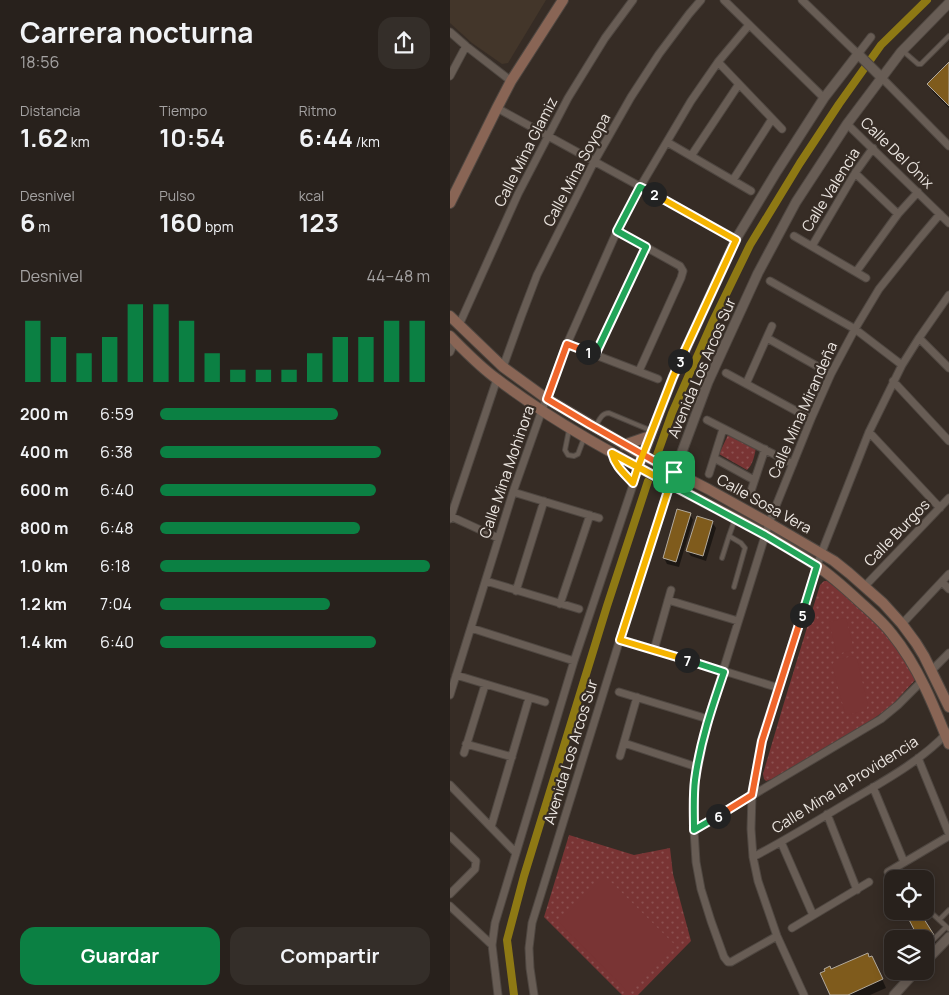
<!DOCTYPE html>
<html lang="es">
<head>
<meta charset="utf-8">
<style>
  body { margin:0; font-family:Manrope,sans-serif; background:#342e29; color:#f1f3f6; height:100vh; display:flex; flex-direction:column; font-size:19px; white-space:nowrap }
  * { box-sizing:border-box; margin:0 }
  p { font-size:16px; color:#a5a3a3 }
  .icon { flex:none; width:28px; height:28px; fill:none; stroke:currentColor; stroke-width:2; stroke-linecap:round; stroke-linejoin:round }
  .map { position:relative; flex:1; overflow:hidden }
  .sheet { display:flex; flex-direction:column; background:#28211c; width:450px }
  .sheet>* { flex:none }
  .tools { position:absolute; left:434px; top:870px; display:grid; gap:10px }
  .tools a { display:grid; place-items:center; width:50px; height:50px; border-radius:10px; background:#28211c; box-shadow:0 2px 12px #0003,0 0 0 1px #443e3b; font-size:25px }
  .pin { position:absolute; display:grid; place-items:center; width:42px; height:42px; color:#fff; margin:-21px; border-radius:10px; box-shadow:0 2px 8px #0006 }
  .km { position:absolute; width:25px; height:25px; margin:-12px; border-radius:50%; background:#222; color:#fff; font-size:14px; line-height:25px; text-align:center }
  .round { display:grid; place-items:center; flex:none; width:52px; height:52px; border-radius:15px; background:#342e29 }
  .headline { display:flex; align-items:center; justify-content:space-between; height:85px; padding:0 20px }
  h1 { font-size:28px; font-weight:700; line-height:38px }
  .metrics { display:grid; grid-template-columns:repeat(3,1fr); gap:8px; height:85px; padding:5px 20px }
  .metrics div { display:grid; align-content:center }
  .metrics b { font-size:25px; font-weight:700 }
  .metrics small { font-size:14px; font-weight:400 }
  .metrics p { font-size:14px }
  .chart { height:140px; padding:10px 20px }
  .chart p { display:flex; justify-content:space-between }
  .chart svg { width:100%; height:90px; margin-top:5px; stroke:#0b8043; stroke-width:6 }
  .action { display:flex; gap:10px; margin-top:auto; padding:10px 20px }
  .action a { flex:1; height:58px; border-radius:15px; background:#0b8043; color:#fff; font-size:20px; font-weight:700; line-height:58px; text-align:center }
  .action a+a { background:#342e29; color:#f1f3f6 }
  ul { padding:0 20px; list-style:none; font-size:16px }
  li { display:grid; grid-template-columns:80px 60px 1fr; align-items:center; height:38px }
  li i { height:12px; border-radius:6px; background:#0b8043 }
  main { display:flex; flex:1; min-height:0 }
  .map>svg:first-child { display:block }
  .built { fill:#43362a }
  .park { fill:url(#park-dots) }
  .pitch { fill:#793434 }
  .shadow { fill:#0007 }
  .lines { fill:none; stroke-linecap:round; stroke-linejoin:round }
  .canal { stroke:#8e7914; stroke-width:8 }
  .building { fill:#7f5b1c; stroke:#b2aa9e }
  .service-casing { stroke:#4f4741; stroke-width:6 }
  .minor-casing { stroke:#4f4741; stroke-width:9 }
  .tertiary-casing { stroke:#4f4741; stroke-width:11 }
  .secondary-casing { stroke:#4f4741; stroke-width:12 }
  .service { stroke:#685d55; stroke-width:4 }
  .minor { stroke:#685d55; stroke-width:7 }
  .tertiary { stroke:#685d55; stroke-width:9 }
  .secondary { stroke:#896555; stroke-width:10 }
  .split-1-casing { stroke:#fff; stroke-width:10 }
  .split-2-casing { stroke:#fff; stroke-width:10 }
  .split-3-casing { stroke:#fff; stroke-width:10 }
  .split-4-casing { stroke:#fff; stroke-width:10 }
  .split-5-casing { stroke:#fff; stroke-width:10 }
  .split-6-casing { stroke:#fff; stroke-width:10 }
  .split-7-casing { stroke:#fff; stroke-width:10 }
  .split-8-casing { stroke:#fff; stroke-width:10 }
  .split-1 { stroke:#f0652b; stroke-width:6 }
  .split-2 { stroke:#22a559; stroke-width:6 }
  .split-3 { stroke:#f5b400; stroke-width:6 }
  .split-4 { stroke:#f5b400; stroke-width:6 }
  .split-5 { stroke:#22a559; stroke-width:6 }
  .split-6 { stroke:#f0652b; stroke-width:6 }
  .split-7 { stroke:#22a559; stroke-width:6 }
  .split-8 { stroke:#f5b400; stroke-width:6 }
  .labels { text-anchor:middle; stroke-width:4.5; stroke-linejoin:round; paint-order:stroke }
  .street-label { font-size:15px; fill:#ece6e1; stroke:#362c25 }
</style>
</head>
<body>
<main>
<section class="sheet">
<div class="headline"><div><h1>Carrera nocturna</h1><p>18:56</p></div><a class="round"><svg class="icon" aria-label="share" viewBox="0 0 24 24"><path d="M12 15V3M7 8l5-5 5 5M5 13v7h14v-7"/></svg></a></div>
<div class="metrics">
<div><p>Distancia</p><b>1.62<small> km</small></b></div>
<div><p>Tiempo</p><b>10:54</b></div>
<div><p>Ritmo</p><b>6:44<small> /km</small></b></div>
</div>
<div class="metrics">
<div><p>Desnivel</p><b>6<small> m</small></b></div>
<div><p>Pulso</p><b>160<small> bpm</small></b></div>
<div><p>kcal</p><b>123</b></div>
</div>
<div class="chart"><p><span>Desnivel</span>44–48 m</p>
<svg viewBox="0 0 160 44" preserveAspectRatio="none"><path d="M5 44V14M15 44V22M25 44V30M35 44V22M45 44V6M55 44V6M65 44V14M75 44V30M85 44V38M95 44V38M105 44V38M115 44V30M125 44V22M135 44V22M145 44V14M155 44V14"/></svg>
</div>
<ul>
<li><b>200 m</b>6:59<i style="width:66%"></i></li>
<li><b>400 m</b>6:38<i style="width:82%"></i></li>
<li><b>600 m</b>6:40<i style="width:80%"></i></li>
<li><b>800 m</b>6:48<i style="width:74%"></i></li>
<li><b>1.0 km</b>6:18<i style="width:100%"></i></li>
<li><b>1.2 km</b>7:04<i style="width:63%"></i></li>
<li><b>1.4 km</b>6:40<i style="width:80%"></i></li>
</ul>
<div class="action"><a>Guardar</a><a>Compartir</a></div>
</section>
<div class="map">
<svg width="499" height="995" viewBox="0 0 499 995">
  <defs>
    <pattern id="park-dots" width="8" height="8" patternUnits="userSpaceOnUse" patternTransform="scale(1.25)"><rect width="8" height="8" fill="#793434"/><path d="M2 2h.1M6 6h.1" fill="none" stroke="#8c5151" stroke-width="1.8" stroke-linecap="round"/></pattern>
  </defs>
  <rect width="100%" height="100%" fill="#362c25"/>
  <path class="built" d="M0 0H96L58 63 52 64 22 43 0 23Z"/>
  <path class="park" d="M278 435 306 447C305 454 303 465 297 470L269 454Z
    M374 581H377C402 600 427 620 445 645 453 656 460 667 467 678L440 707 423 719 322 779 316 781 314 779 313 774 333 706 370 585Z
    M119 835 184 855 220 848 223 874 241 941 188 995H172L94 917Z"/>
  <path class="pitch" d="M396 618 404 650 387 654 379 622Z
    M403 656 407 659 418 705 416 710 398 715 395 713 382 665 385 660Z
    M155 876 225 945 178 992 109 922Z"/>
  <path class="shadow" d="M499 64V108L483 92 479 84Z
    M240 514 243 520 229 567 217 564 214 558Z
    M262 522 266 528 256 561 241 556 237 551Z
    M468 911 486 942 476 948 475 939Z
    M426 965 436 988 420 995H381V971Z"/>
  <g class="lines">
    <path class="canal" d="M207 455 222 413 262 323 300 245 350 163 389 104 431 45 477 0
      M64 995 57 940 74 876 157 606 198 481"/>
  </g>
  <path class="building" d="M499 62V106L477 84Z
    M227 509 241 513 226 562 213 558Z
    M247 516 263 521 253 556 236 551Z
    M457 911H469L484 935 475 941V939H469L455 912Z
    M418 953 419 957 422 956 433 979 398 995H380L370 973 375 971 374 969 380 966 381 969Z"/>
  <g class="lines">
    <g class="service-casing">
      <path id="service" d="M453 51 468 64H471L499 36
        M145 427C149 421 151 413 159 413L202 431
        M119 430 115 450 118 455 124 456 128 454 134 438
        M163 455C166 467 175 474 183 483
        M272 558 279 536
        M284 587 295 548 291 543 279 536 285 519
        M475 907 499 929
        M489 920 499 910
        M452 937 453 939
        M475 948 496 927"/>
    </g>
    <g class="minor-casing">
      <path id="minor" d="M274 0 374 98
        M352 0 408 54 421 37
        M0 32 16 46 61 81
        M268 62 332 129
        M0 76 16 46
        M432 78 499 146
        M47 108 286 239
        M397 124 499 223
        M217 142 301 191
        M241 156 289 84
        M405 173 448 214
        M283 180 322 119
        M167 231 230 266 233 271 231 278 189 371
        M344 236 416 278
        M362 246 405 173 423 148
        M406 272 448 214 468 192
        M320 281 405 329 452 365
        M9 325 68 194 118 98 155 38 183 0
        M317 338 381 374
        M469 338 499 368
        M117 344 208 379
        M0 352 5 341
        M145 355 196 247
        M53 367 71 317 87 275 144 162 181 97 209 54 239 14 251 0
        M276 373 361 419
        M443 381 499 441
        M296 384 322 326
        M257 420 343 464
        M419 432 490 508
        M264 458 304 480
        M259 474 273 429
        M301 491 315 449
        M63 492 149 518
        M0 516 48 538
        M0 519 47 379
        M36 581 129 609
        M492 582 499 589
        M415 586 499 498
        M66 591 94 501
        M218 600 288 621
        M110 604 140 515
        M452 624 499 574
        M21 628 124 661
        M170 639 329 688
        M204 650 221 590
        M481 671 499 653
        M6 675 95 702
        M169 692 258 719
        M0 695 63 492 92 410 117 344 167 231 190 187 241 101 268 62 299 25
        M174 743 247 767
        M16 744 62 757
        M14 753 35 685
        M170 756 187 697
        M468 758 499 834
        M0 785 66 853
        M423 787 454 862
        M377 814 407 890
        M41 827 79 698
        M244 830 431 719 448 705 472 681
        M0 836 26 861 25 869 0 894
        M331 842 363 915
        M303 857C336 840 368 820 400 801 434 781 471 761 498 732
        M438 872 499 836
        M0 906 42 945
        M342 928 419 882
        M327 936 281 962H278L274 957 261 921 251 889 246 862 244 830 245 782 258 719 319 523 361 419 381 374 405 329 429 289 469 239 490 214
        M48 995 42 945 45 923 124 661 189 467
        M84 995 80 968 79 948 82 923 170 639 220 484
        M354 995 327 936 308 881 303 857 301 829 302 795 311 741 371 554 419 432 452 365 469 338 499 295"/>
    </g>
    <g class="tertiary-casing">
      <path id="tertiary" d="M189 467 223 377 286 239 327 171 374 98 408 54 432 78
        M220 484 258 382 308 273 346 202 397 124 451 52 499 3
        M475 962 499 937
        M444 995 466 971"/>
    </g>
    <g class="secondary-casing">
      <path id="secondary" d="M0 203 47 108 61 81 113 0
        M0 316 53 367 97 399 192 455 258 489 319 523 384 561 399 573 433 603 452 624 466 643 474 656 499 707
        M0 336C15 351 30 367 47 379 106 424 171 458 235 492 279 515 325 538 367 566 382 576 396 589 410 602 421 612 433 622 442 634 468 666 484 706 499 744
        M174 445 200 436"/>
    </g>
    <use href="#service" class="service"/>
    <use href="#minor" class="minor"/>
    <use href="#tertiary" class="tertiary"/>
    <use href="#secondary" class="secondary"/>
  </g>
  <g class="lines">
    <g class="split-1-casing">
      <path id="split-1" d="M138 352 117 344 97 399 139 424 224 472"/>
    </g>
    <g class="split-2-casing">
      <path id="split-2" d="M138 352 145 355 196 247 167 231 190 187 204 194"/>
    </g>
    <g class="split-3-casing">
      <path id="split-3" d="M204 194 286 240 230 361"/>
    </g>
    <g class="split-4-casing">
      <path id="split-4" d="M214 481 188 467 183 483C174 473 165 466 162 453L188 467 223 377 230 361"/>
    </g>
    <g class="split-5-casing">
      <path id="split-5" d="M214 481 315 535 367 566 352 615"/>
    </g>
    <g class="split-6-casing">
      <path id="split-6" d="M268 816 302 795 312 741 352 615"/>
    </g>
    <g class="split-7-casing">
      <path id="split-7" d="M237 660 274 672C262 707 250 742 245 780 243 796 244 813 244 830L268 816"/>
    </g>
    <g class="split-8-casing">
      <path id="split-8" d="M224 472 170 640 237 660"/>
    </g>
    <use href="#split-1" class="split-1"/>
    <use href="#split-2" class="split-2"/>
    <use href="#split-3" class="split-3"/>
    <use href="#split-4" class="split-4"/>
    <use href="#split-5" class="split-5"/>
    <use href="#split-6" class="split-6"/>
    <use href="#split-7" class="split-7"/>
    <use href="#split-8" class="split-8"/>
  </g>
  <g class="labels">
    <g class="street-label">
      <text transform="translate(76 152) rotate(-63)" y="5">Calle Mina Glamiz</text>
      <text transform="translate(447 153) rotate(44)" y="5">Calle Del Ónix</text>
      <text transform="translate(127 170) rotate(-62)" y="5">Calle Mina Soyopa</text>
      <text transform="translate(381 190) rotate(-58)" y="5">Calle Valencia</text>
      <text transform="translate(252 368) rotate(-67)" y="5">Avenida Los Arcos Sur</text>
      <text transform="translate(353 410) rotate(-66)" y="5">Calle Mina Mirandeña</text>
      <text transform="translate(57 472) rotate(-71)" y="5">Calle Mina Mohinora</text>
      <text transform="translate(314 504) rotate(29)" y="5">Calle Sosa Vera</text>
      <text transform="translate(447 533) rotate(-46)" y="5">Calle Burgos</text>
      <text transform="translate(121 752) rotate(-73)" y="5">Avenida Los Arcos Sur</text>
      <text transform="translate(395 785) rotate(-32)" y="5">Calle Mina la Providencia</text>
    </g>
  </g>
</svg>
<div class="tools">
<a><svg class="icon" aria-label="locate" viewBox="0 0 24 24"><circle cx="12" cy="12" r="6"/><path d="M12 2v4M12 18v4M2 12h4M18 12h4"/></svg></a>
<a><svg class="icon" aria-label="layers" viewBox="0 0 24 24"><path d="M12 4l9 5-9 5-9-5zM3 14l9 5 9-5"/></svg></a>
</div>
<div class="pin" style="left:224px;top:472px;background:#1e9e55"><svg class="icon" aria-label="arrive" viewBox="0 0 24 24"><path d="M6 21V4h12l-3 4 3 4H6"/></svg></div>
<b class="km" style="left:138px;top:352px">1</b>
<b class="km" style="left:204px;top:194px">2</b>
<b class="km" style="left:230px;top:361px">3</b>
<b class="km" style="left:352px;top:615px">5</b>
<b class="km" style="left:268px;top:816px">6</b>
<b class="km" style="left:237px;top:660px">7</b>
</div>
</main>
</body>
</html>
